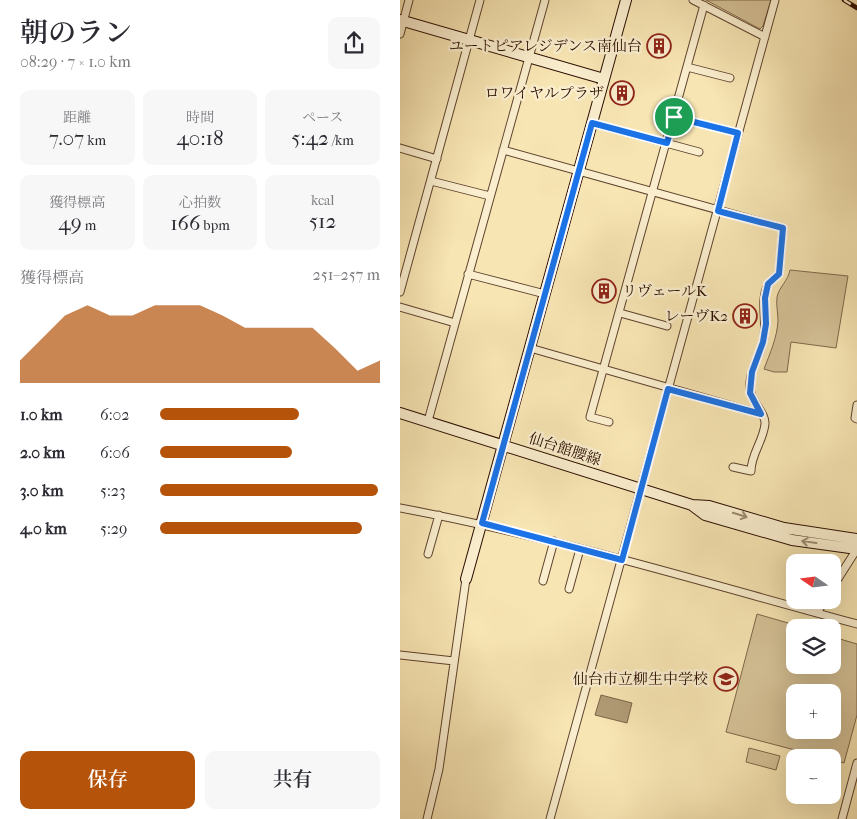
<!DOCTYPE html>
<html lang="ja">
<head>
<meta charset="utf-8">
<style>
  body { margin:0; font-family:"IM FELL French Canon","Noto Serif JP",serif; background:#f7f7f7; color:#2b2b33; height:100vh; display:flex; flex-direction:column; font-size:19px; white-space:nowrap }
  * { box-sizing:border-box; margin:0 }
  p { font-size:16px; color:#7c7c81 }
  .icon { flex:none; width:28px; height:28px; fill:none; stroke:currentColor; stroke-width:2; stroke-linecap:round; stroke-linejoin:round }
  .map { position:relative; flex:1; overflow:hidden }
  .drawer { display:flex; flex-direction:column; background:#fff; width:400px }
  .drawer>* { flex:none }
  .needle { width:32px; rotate:284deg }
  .buttons { position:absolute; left:386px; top:554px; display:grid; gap:10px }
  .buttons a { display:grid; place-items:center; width:55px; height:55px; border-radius:10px; background:#fff; box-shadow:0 5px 20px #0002; font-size:25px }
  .pin { position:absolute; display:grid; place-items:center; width:42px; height:42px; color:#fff; margin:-21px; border:2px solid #fff; border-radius:50%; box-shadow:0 1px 5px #0007 }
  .round { display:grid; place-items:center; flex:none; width:52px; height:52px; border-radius:10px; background:#f7f7f7 }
  .headline { display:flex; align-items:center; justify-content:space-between; height:85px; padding:0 20px }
  h1 { font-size:28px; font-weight:600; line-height:38px }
  .figures { display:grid; grid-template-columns:repeat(3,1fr); gap:8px; height:85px; padding:5px 20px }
  .figures div { display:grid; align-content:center; border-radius:10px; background:#f7f7f7; text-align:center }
  .figures b { font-size:21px; font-weight:600 }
  .figures small { font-size:14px; font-weight:400 }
  .figures p { font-size:14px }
  .chart { height:140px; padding:10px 20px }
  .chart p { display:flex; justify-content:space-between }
  .chart svg { width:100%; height:90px; margin-top:5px; fill:#b45309; opacity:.7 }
  .action { display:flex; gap:10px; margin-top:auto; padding:10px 20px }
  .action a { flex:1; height:58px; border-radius:10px; background:#b45309; color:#fff; font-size:20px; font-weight:600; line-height:58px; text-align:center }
  .action a+a { background:#f7f7f7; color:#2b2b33 }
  ul { padding:0 20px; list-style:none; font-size:16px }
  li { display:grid; grid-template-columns:80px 60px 1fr; align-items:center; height:38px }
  li i { height:12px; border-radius:6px; background:#b45309 }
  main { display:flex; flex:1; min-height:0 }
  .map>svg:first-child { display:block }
  .green { fill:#d4c095; stroke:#7f664a; fill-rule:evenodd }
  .water { fill:#b19c76; stroke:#7b6347 }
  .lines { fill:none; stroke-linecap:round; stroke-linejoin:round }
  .street-casing { stroke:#5d432d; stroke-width:9 }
  .secondary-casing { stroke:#2a0d00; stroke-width:12 }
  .street { stroke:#faeece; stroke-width:7 }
  .secondary { stroke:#faeece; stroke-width:10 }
  .rail-casing { stroke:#2a0d00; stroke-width:4.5 }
  .rail { stroke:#faeece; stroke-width:2.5; stroke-dasharray:8; stroke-linecap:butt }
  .oneway { stroke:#9c8971 }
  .route-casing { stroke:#fff; stroke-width:10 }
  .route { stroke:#1a73e8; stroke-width:6 }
  .labels { text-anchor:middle; stroke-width:5; stroke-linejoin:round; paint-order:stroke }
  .poi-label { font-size:15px; fill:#2a0d00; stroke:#faeece; text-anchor:end }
  .street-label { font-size:15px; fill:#2a0d00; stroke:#faeece }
</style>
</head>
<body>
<main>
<section class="drawer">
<div class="headline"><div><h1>朝のラン</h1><p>08:29 · 7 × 1.0 km</p></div><a class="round"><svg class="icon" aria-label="share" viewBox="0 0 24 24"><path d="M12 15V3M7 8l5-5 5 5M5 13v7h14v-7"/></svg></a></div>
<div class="figures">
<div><p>距離</p><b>7.07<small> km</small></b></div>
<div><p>時間</p><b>40:18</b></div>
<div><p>ペース</p><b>5:42<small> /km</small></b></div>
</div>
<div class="figures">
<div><p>獲得標高</p><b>49<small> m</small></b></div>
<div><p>心拍数</p><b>166<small> bpm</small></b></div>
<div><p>kcal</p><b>512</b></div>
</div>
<div class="chart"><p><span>獲得標高</span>251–257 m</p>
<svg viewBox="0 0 160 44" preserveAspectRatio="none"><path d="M0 44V33L10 22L20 11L30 6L40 11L50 11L60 6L70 6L80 6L90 11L100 17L110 17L120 17L130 17L140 27L150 38L160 33V44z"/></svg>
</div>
<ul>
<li><b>1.0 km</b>6:02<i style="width:63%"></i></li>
<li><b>2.0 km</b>6:06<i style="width:60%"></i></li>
<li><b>3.0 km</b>5:23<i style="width:99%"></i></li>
<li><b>4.0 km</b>5:29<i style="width:92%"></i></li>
</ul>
<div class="action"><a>保存</a><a>共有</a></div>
</section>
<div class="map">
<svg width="457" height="819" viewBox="0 0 457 819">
  <rect width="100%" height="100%" fill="#f7e5b3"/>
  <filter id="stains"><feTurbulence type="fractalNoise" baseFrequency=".004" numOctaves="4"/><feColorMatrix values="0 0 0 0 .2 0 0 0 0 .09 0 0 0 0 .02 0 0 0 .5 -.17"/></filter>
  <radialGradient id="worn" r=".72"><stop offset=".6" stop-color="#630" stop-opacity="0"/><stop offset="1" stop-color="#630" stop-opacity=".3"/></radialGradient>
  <path class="green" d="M306 0H371L363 26 360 29Z
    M390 270 448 276 436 348 391 342 387 372H374L364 369C370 353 377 338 378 321 378 313 376 305 377 297 379 287 388 281 390 270Z
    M357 614 402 627 395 628V665H432L433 637 457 644V715L444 763 433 760 432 758 422 757 326 732ZM395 692H432V730H395Z
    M349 748 380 756 376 770 346 762Z"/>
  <path class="water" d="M201 695 232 703 227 723 195 715Z"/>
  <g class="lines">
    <g class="street-casing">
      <path id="street" d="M293 0 365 37
        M0 34 9 0
        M287 67 330 78
        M274 117 338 133
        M192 123 299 152
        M0 148 37 159
        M103 150 383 228 379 274C376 277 370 281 368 285 359 301 368 324 363 342 359 358 346 376 351 393 353 403 366 414 365 424 363 442 351 454 351 471L333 467
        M31 181 90 196
        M68 274 145 294
        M0 292 80 0
        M0 307 55 323
        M220 313 267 326
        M130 348 361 414
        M457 405 455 418 457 419
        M28 421 145 0
        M209 422 190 417 304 5
        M0 508C155 537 305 583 457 624
        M28 554 39 515
        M143 581 154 541
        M432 588 457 549
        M169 589 180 549
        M417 613 425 600
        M0 655 54 661
        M27 819 39 769 66 579
        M150 819 375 0
        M442 819 457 763"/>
    </g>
    <g class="secondary-casing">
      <path id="secondary" d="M0 20 204 79
        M0 413 292 505 309 506 384 528 457 539
        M293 506 305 515 392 540 457 549
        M66 579 226 0"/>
    </g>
    <use href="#street" class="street"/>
    <use href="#secondary" class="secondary"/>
    <g class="rail-casing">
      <path id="rail" d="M444 0 457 8"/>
    </g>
    <use href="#rail" class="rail"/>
  </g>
  <defs><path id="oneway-shaft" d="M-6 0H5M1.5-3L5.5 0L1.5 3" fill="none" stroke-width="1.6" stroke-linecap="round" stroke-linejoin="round" transform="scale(1.25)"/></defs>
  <g class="oneway">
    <use href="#oneway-shaft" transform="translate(340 515) rotate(17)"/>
    <use href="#oneway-shaft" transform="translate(409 542) rotate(-172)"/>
  </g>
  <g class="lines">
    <g class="route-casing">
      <path id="route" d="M274 117 338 133 318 211 383 228 379 274 368 284 365 298 366 324 363 342 352 372 350 393 361 414 268 389 222 560 82 523 192 123 267 143Z"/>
    </g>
    <use href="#route" class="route"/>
  </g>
  <defs>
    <g id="building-ring" transform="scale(1.25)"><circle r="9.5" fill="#faeece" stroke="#8f2418" stroke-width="1.5"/><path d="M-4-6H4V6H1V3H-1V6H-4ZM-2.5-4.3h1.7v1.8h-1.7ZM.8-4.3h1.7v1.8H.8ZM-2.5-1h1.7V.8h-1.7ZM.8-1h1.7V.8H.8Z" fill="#8f2418"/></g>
    <g id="school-ring" transform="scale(1.25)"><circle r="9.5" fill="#faeece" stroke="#8f2418" stroke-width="1.5"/><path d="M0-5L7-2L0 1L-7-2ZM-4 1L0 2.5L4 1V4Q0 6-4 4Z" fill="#8f2418"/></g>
  </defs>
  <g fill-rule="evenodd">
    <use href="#building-ring" x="259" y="46"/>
    <use href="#building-ring" x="222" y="93"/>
    <use href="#building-ring" x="204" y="291"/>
    <use href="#building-ring" x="345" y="316"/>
    <use href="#school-ring" x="326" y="679"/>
  </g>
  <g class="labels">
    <g class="poi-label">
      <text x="242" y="51">ユートピアレジデンス南仙台</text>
      <text x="204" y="98">ロワイヤルプラザ</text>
      <text x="222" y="296" text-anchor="start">リヴェールK</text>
      <text x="328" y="321">レーヴK2</text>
      <text x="308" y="684">仙台市立柳生中学校</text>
    </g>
    <g class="street-label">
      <text transform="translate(165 449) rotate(18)" y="5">仙台館腰線</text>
    </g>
  </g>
  <rect width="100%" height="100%" filter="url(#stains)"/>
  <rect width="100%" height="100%" fill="url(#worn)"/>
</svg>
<div class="buttons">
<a><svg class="needle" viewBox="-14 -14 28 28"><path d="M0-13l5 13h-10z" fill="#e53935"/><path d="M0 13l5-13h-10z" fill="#7c7c81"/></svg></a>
<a><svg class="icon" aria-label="layers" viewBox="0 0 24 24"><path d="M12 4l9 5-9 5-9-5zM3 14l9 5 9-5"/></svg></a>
<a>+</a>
<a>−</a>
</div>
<div class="pin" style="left:274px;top:117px;background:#1e9e55"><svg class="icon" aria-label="arrive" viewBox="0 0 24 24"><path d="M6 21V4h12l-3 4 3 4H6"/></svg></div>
</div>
</main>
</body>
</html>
